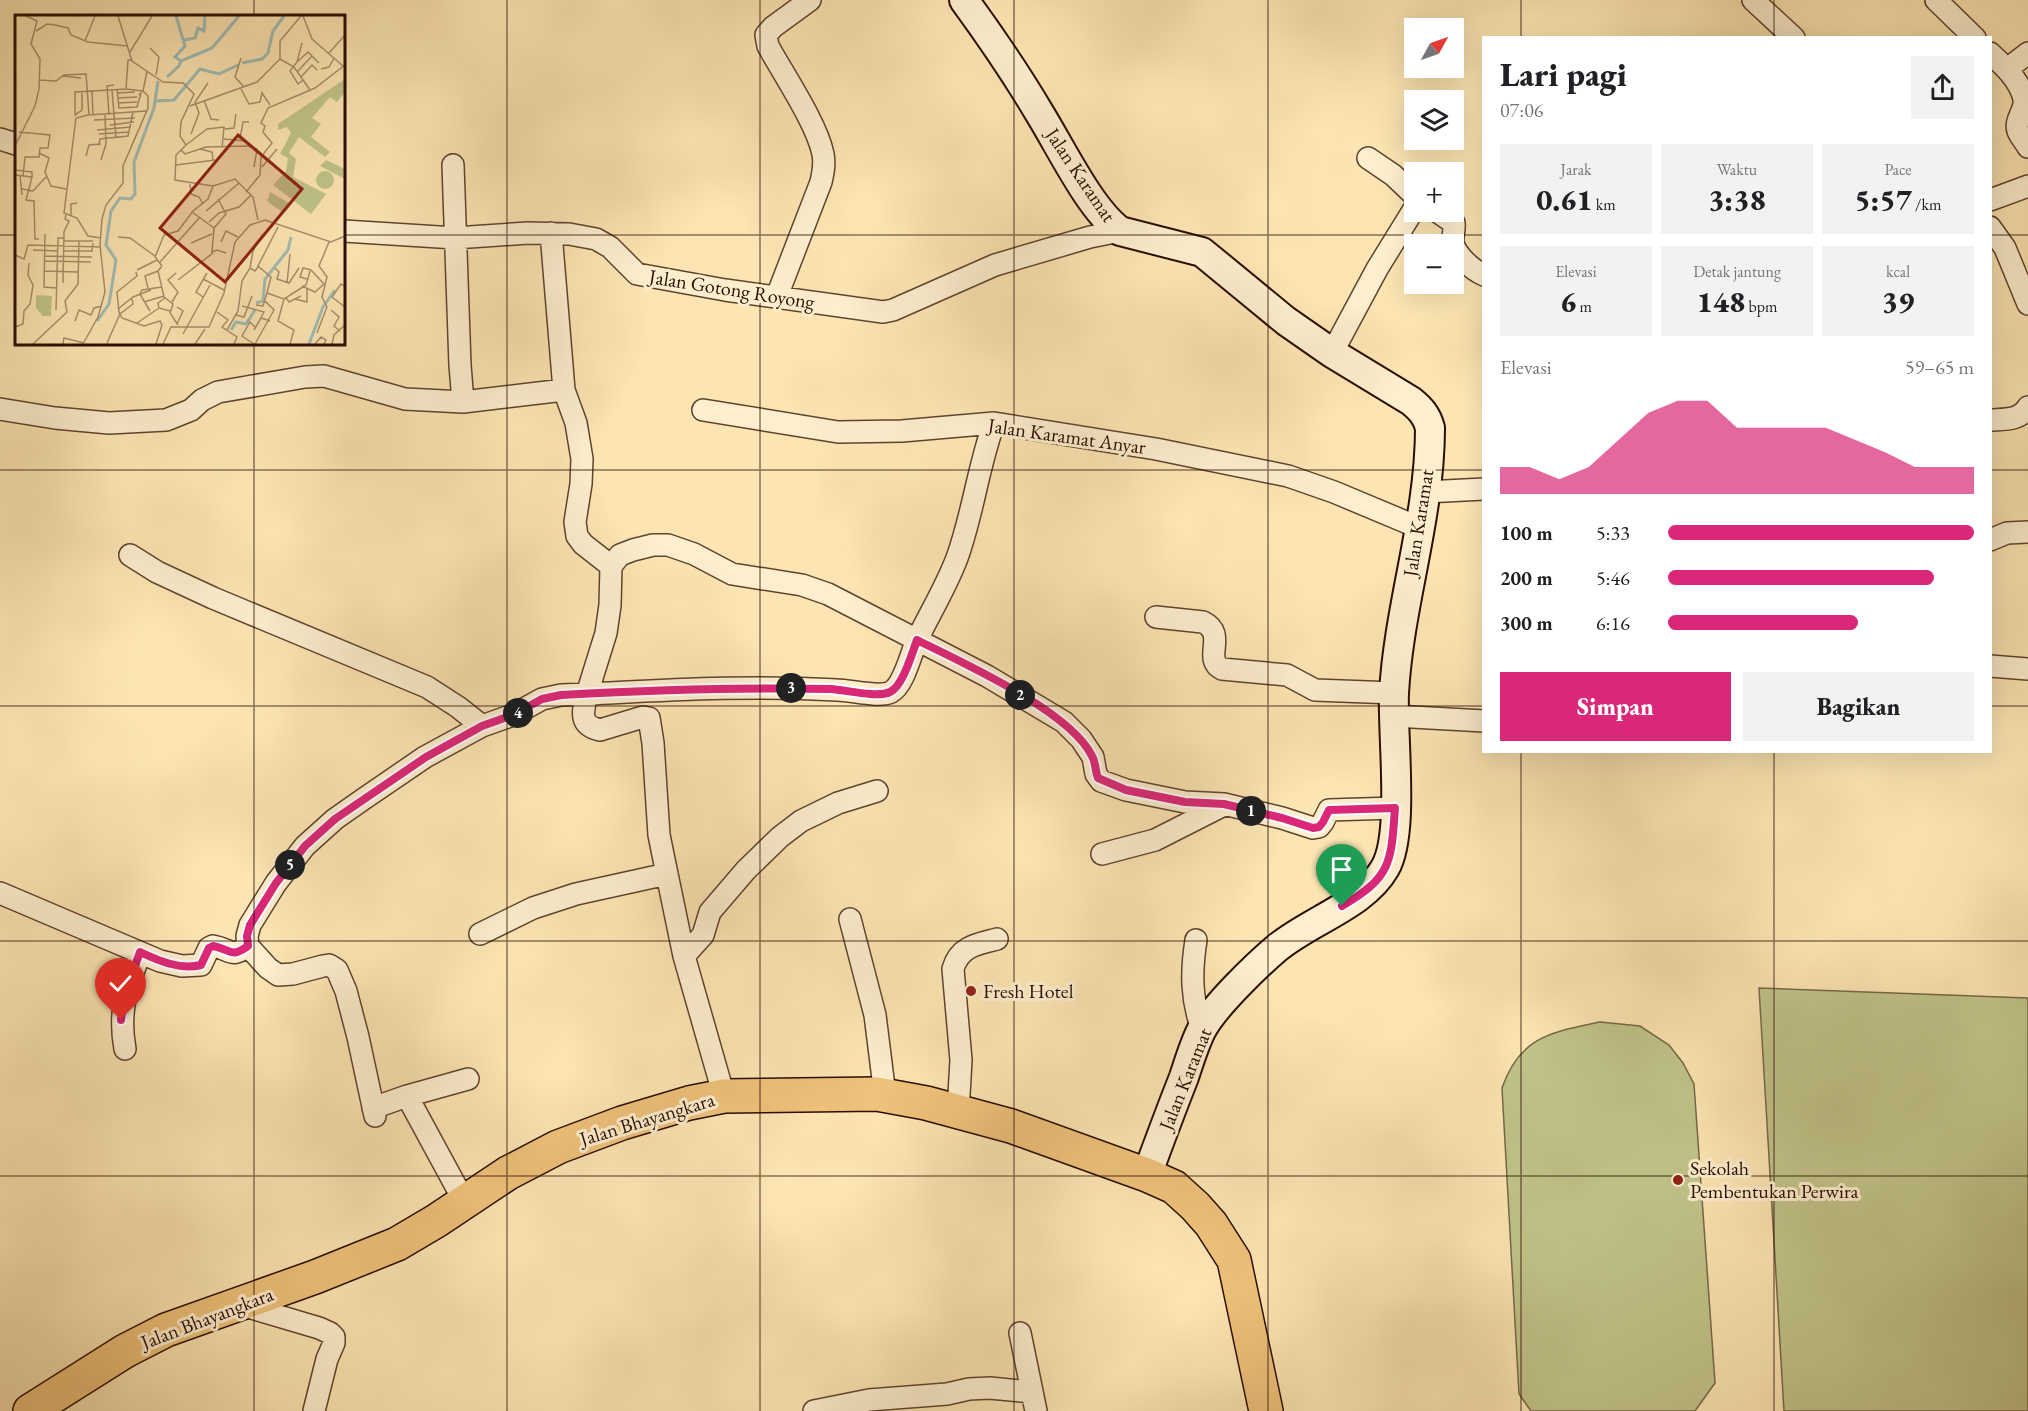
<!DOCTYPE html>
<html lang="id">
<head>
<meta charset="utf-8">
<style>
  body { margin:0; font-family:"EB Garamond",serif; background:#f2f2f2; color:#202124; height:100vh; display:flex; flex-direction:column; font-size:22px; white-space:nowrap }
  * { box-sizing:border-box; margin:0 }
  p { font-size:20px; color:#757577 }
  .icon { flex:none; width:33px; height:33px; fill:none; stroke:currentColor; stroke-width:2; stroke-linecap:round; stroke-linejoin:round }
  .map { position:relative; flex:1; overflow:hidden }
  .sheet { position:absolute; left:1482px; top:36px; width:510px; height:717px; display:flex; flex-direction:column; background:#fff; border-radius:0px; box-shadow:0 6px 24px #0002 }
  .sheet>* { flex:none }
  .needle { width:39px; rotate:50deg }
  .controls { position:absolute; left:1404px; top:18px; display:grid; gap:12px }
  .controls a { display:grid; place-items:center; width:60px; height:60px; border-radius:0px; background:#fff; box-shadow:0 6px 24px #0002; font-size:30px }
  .pin { position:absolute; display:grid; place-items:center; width:51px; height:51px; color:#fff; margin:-62px -26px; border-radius:50% 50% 50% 0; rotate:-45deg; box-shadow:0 0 6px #0007 }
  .pin .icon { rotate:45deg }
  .km { position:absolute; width:30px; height:30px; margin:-15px; border-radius:50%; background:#222; color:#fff; font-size:16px; line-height:30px; text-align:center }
  .round { display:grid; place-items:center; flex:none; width:63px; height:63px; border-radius:0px; background:#f2f2f2 }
  .overview { display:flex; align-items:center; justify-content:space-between; height:102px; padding:0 18px }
  h1 { font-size:33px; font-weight:800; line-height:45px }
  .figures { display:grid; grid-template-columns:repeat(3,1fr); gap:9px; height:102px; padding:6px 18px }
  .figures div { display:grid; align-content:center; border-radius:0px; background:#f2f2f2; text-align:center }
  .figures b { font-size:30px; font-weight:800 }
  .figures small { font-size:16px; font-weight:400 }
  .figures p { font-size:16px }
  .chart { height:168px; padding:12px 18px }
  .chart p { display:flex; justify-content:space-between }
  .chart svg { width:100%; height:108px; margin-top:6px; fill:#db2777; opacity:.7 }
  .action { display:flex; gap:12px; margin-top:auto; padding:12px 18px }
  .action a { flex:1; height:69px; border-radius:0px; background:#db2777; color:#fff; font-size:24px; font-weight:800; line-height:69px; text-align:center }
  .action a+a { background:#f2f2f2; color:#202124 }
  ul { padding:0 18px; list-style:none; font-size:20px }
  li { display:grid; grid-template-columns:96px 72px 1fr; align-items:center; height:45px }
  li i { height:15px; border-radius:8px; background:#db2777 }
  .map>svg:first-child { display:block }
  .green { fill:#c1c48b; stroke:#766846; stroke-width:1.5 }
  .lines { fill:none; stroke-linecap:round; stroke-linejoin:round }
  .street-casing { stroke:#5e432d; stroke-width:24 }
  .secondary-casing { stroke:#2a0d00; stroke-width:32 }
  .highway-casing { stroke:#2a0d00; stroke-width:36 }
  .street { stroke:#fdeece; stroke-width:21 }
  .secondary { stroke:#fdeece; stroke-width:28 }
  .highway { stroke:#eec27a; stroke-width:33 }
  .route-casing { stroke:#fff; stroke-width:12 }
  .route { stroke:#db2777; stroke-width:8 }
  .grid { fill:none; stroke:#2a0d00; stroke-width:1.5; stroke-opacity:0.55 }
  .poi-dot { fill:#8f2418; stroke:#fdeece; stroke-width:2 }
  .labels { text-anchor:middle; stroke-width:6; stroke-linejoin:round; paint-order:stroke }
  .street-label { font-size:20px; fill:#2a0d00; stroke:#fdeece }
  .poi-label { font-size:20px; fill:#2a0d00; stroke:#fdeece; text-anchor:start }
  .inset-river { fill:none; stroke:#a1bdb4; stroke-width:3 }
  .inset-road { fill:none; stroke:#a88f6b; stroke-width:1.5 }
  .view { fill:#8f2418; fill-opacity:0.15; stroke:#8f2418; stroke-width:3 }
  .inset-edge { fill:none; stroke:#2a0d00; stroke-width:3 }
</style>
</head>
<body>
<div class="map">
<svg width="2028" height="1411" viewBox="0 0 2028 1411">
  <rect width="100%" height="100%" fill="#fce5b3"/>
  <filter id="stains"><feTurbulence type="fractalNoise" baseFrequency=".00333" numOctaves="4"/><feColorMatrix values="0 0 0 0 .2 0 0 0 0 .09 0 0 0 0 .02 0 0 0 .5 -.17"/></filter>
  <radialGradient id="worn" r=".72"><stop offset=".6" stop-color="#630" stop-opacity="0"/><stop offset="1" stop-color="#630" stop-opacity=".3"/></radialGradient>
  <path class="green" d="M1759 988 2028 998V1411H1784Z
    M1600 1022 1640 1026 1669 1045 1683 1063 1694 1084 1715 1383 1695 1411H1531L1519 1394 1502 1088C1520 1036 1552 1032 1600 1022Z"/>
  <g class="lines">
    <g class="street-casing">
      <path id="street" d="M1753 0 1794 38
        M1936 0 1975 38
        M1990 53C2003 65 2020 80 2024 99 2026 110 2014 120 2018 131 2020 136 2025 142 2028 147
        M2007 69 2028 53
        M0 139 16 144
        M1368 158 1393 175 1414 195
        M453 165 460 365 463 402
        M1990 200 2028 186
        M1438 212 1454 223C1455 230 1452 236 1453 243 1456 255 1472 270 1484 275
        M1990 227 2005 248 2028 304
        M344 231 455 238 528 233 569 234 596 239 610 247 637 274 725 290 883 312 893 310 995 265 1090 237 1120 231
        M551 233 564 390 576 423 582 459 581 484 575 522 577 536 583 544 611 566
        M777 296 821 182C823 173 825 164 823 154 817 124 784 75 768 46L766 35 773 27 810 0
        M1332 353 1377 269 1414 209
        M0 409 55 418 109 423 166 420 191 410 202 400 218 392 305 377 324 376 405 399 463 402 564 390
        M703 410 838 432 902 431 994 423 1156 449 1288 476 1334 492 1420 528
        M1990 420C2004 419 2020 421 2028 407
        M1425 492 1484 489
        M1990 540 2007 533 2028 532
        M130 555 157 572 213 598 427 687 458 707 482 726
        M1156 617 1203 622C1228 634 1202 659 1222 669L1287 675 1315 690 1394 693
        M1990 666 2028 669
        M1394 716 1484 721
        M1102 854 1155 840 1224 805
        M667 874 659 835 653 743 649 718 643 717 600 730C578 725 583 711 587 694 670 690 753 685 837 690 851 690 879 698 891 692 904 685 911 653 917 640 930 613 946 587 957 558 973 514 978 467 994 423
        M0 893 160 961 182 966 201 965 209 948 213 946C231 949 230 959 248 946
        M850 919 875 1015 885 1095
        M480 934 533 908 576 894 667 874 684 956 724 1096
        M1196 940C1191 972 1191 999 1202 1029
        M684 956 703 935 710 912 746 870 780 837 801 821 838 803 877 791
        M125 1049C118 1010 127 989 140 953
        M407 1096 468 1079
        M373 1108 407 1096 464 1201
        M958 1112 961 1060 953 969C959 946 978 944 997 939
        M375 1116 358 1037 346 991 337 970 329 965 323 966 293 974 278 975 268 968 248 946 247 936 250 925 276 883 305 846 335 819 365 798 425 757 482 726 513 715 542 699 561 695 587 694 606 633 610 605 611 566 620 555 633 550 653 545H668L694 554 732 574 802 585 828 594 987 676 1064 722 1081 739 1093 757 1096 774 1101 781 1126 790 1185 802 1224 804 1282 818 1313 828 1319 827 1323 822 1329 810 1395 808
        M238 1304 319 1328 330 1333 334 1337V1343L327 1359 314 1411
        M1020 1333 1036 1411
        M814 1411 869 1400 947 1394 969 1389 990 1388 1031 1392"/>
    </g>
    <g class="secondary-casing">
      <path id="secondary" d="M964 0C991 37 1017 75 1040 114 1061 148 1090 209 1120 231L1202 252 1286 321 1332 353 1411 401C1421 409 1427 416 1430 428 1430 518 1399 604 1394 693 1392 735 1405 834 1385 868 1364 905 1311 920 1277 948 1257 965 1213 1007 1201 1031 1194 1045 1189 1062 1184 1077 1171 1110 1159 1142 1147 1175"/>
    </g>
    <g class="highway-casing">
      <path id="highway" d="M30 1411 125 1351 166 1330 315 1277 397 1244 436 1221 508 1173 558 1147 622 1123 689 1103 724 1096 877 1094 926 1103 1011 1126 1147 1175 1174 1187 1195 1206 1211 1224 1234 1260 1266 1411"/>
    </g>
    <use href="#street" class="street"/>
    <use href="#secondary" class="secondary"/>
    <use href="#highway" class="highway"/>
  </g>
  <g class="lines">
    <g class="route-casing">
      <path id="route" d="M121 1020C123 997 132 975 140 952 159 961 180 970 201 965L209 948 213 946C231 949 230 959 248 946L247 936 250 925 276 883 305 846 335 819 426 757 482 726 513 715 542 699 561 695C651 690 741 687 831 689 846 690 877 698 890 692 903 686 912 653 917 640 963 663 1070 711 1092 756 1096 763 1095 771 1098 778L1126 790 1185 802 1224 804 1282 818 1313 828 1319 827 1323 822 1329 810 1395 808C1391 862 1392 877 1342 906"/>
    </g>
    <use href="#route" class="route"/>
  </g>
  <path class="grid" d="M254 0V16M507 0V1411M760 0V1411M1014 0V1411M1268 0V1411M1521 0V38M1774 0V38M0 235H16M344 235H1484M1990 235H2028M254 344V1411M0 470H1484M1990 470H2028M0 706H1484M1990 706H2028M1521 752V1411M1774 752V1411M0 941H2028M0 1176H2028"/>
  <g class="poi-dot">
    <circle cx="971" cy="991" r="6"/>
    <circle cx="1678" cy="1180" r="6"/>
  </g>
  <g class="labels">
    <g class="street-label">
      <text transform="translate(1081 175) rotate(56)" y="7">Jalan Karamat</text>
      <text transform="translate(732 289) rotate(9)" y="7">Jalan Gotong Royong</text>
      <text transform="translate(1067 436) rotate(8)" y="7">Jalan Karamat Anyar</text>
      <text transform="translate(1418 523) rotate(-81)" y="7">Jalan Karamat</text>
      <text transform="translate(1185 1079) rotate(-68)" y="7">Jalan Karamat</text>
      <text transform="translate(647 1119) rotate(-17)" y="7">Jalan Bhayangkara</text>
      <text transform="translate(207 1318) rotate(-21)" y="7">Jalan Bhayangkara</text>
    </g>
    <g class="poi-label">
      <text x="983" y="998">Fresh Hotel</text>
      <text x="1690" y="1175">Sekolah<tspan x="1690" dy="23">Pembentukan Perwira</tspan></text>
    </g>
  </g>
  <g transform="translate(15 15)">
    <rect width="330" height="330" fill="#fce5b3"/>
    <path d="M330 64V77L322 87 315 82 297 103 306 109 296 122 315 137 310 142 284 122 274 138 281 144 278 162 311 179 296 199 258 170 271 156 273 143 265 139 276 118 272 112 263 115V109ZM311 145 330 154V164L305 151ZM301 165a9 9 0 1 1 18 0a9 9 0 1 1-18 0ZM255 177 274 188 273 194 267 197 252 186ZM21 280 37 281 36 301H28L21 293Z" fill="#c1c48b"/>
    <path class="inset-river" d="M169 25 180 23 183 13 189 16 190 1M166 46 197 33 224 1M227 48 247 44 253 38 258 16 269 1M152 62 164 51 166 46 160 42 170 31 161 1M140 86 159 85 185 54 204 59 223 50M241 288 248 286 250 264 273 235 276 222M82 306 94 289 101 245 91 230 96 196 105 183 116 184 120 179 119 147 139 93 143 66M216 315 221 307 231 309 240 295M294 329 308 292 320 275"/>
    <path class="inset-road" d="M103 1 117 46 148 67 168 68 179 79 166 107 165 121 171 130 161 140 160 165 198 171 220 164 238 182 243 205M288 1 297 24 328 51M21 16 32 9 40 10 53 13 56 20 73 27 112 31M70 26 80 1M287 28 282 47 275 56 283 69 288 65M135 33 144 42 141 60M115 37 137 1M314 38 330 20M226 43 220 62 229 72M265 44 279 52 295 75M282 47 293 37 304 48M306 54 314 52 319 43M282 57 297 41M48 61 66 63M286 62 297 50 302 55M24 65 41 66 49 60 71 59 74 100 131 96M102 74 104 93 122 92 126 78 124 80M111 74 113 45H117M226 74 234 89 245 87 247 78 255 90M97 75 101 123M77 76 78 100M67 77V95L60 100V77L111 74 128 76M102 78 120 77M103 83 122 82M189 85 196 104 204 105M103 88 122 87M175 91 242 67 265 44V26L286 1M73 100 61 103 49 198 62 203 73 221 86 223M94 100 92 71 99 70M79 105 120 103M95 110 119 107M210 114 219 113 221 99M82 115 116 112M4 117 35 120 33 133H25L24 142H10L8 161M84 119 114 117M176 119 184 98 180 87 193 68M209 124 232 126M225 124 228 107H234M84 129 85 124 113 121 118 97M171 130 192 114 209 112 207 133M0 131 20 91 24 74 25 44 16 29 22 6 11 1M185 134 197 137 198 145M166 135 170 139 191 132 233 131 242 134 239 152M24 138 34 143 30 157 36 171 51 174M71 141 74 130 86 129M86 145 91 129 90 100M161 150 200 145M247 152 262 134M0 155 17 157V162M0 160 17 162 11 185 19 186 20 224H24M5 161 7 180M175 169 176 179 184 182 188 189M7 174 18 176 31 162M231 177 245 160 246 142 257 128 248 117 250 111 246 108 253 93 300 73 330 50M191 196 224 168M177 197 199 213 197 237 202 235 211 238M56 201V189L62 188M194 207 204 198 224 192 236 180M263 212 243 251 256 262 252 278 269 284 263 306 279 315 275 329M199 213 211 199 203 184M30 219 29 272 42 273M103 222 115 223 140 241M49 226H78M206 227 211 216 223 222M176 228 197 219M18 235 43 236M49 236H77L78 228M0 240 9 244 13 230 85 232M30 241 77 242M30 246 76 247M145 247 185 202M147 251 140 242 149 220 163 216 178 196 193 184 198 171M147 251 143 256 149 282 158 289 155 298 163 310M235 253 238 236 248 219M260 253 264 257 262 264 274 268 284 253M122 255 142 245M29 256 63 257M121 257 122 261 102 277 104 297 107 303 129 311 145 306 147 310 141 329M188 264 209 275M163 265 198 238M48 268 49 217 54 206 50 204 51 200M272 268 275 239M287 271 300 277 309 269 296 255 288 253 285 262 292 264M330 271 326 269 317 282 330 292M133 273 130 261 143 256M125 279 127 275 147 272M125 279 135 296M188 282 181 277 192 258M150 283 143 288 144 293 155 296M271 283 274 287 286 281M269 284 291 270 295 256M280 284 292 287V274M129 287 149 281M157 287 163 277 153 265 161 258M241 290 248 291 252 278M227 291 249 297 246 303M162 292 168 296 162 309M103 294 118 282 136 275M41 295 43 223H49M316 295 324 302 319 311 325 316M202 297 213 305 207 312 222 322 219 329M221 300 229 302 237 281M60 306 64 295 76 300 79 293 87 291M122 308 144 293M0 312 8 309 9 296 15 289 18 270 13 260 14 248M212 315 223 296 227 266 235 253 240 256 243 252M239 315 246 303 255 306M302 318 312 292 307 282 312 262 304 251 314 227M168 319 195 270M92 328 105 299 118 289 117 284M18 329 52 297 50 286 63 269 64 226M48 329 49 323 69 328M68 329 83 302 90 277 85 230 87 204 91 190 108 168V151L133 93V81L128 76 132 56M148 329 156 312H194L209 278 220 227 235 210 250 205 316 227 330 221M180 329 190 314M239 329 227 321 235 307 240 312M240 329 259 295 249 285M300 329 306 322 311 325 309 329M317 329 319 320 330 310"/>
    <path class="view" d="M223 120 287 174 210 267 145 213Z"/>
    <rect width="330" height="330" class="inset-edge"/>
  </g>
  <rect width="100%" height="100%" filter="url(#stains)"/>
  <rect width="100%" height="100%" fill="url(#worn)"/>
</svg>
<div class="controls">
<a><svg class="needle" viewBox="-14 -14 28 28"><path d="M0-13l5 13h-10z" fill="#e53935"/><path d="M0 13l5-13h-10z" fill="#757577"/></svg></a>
<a><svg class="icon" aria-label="layers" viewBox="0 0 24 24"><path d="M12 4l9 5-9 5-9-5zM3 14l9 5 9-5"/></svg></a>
<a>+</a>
<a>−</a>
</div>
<div class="pin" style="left:1342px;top:906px;background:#1e9e55"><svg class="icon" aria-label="arrive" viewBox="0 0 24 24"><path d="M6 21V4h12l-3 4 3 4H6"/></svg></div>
<div class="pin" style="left:121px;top:1020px;background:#d93025"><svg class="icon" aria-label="check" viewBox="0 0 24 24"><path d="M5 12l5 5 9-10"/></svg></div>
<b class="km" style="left:1251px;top:811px">1</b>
<b class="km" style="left:1020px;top:695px">2</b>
<b class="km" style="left:791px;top:688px">3</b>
<b class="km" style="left:518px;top:713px">4</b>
<b class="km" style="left:290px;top:865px">5</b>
<section class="sheet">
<div class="overview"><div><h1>Lari pagi</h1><p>07:06</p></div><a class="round"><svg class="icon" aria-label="share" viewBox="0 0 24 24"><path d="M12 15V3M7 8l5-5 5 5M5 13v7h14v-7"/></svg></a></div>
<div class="figures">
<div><p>Jarak</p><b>0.61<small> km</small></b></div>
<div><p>Waktu</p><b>3:38</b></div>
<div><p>Pace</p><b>5:57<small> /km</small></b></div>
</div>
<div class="figures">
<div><p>Elevasi</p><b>6<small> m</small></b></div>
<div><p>Detak jantung</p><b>148<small> bpm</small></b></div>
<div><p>kcal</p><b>39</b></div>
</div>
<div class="chart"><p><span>Elevasi</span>59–65 m</p>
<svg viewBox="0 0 160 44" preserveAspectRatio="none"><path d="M0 44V33L10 33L20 38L30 33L40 22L50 11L60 6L70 6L80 17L90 17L100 17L110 17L120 22L130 27L140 33L150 33L160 33V44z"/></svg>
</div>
<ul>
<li><b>100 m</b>5:33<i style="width:100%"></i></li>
<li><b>200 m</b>5:46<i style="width:87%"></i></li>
<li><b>300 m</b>6:16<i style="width:62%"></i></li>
</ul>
<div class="action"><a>Simpan</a><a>Bagikan</a></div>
</section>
</div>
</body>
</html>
